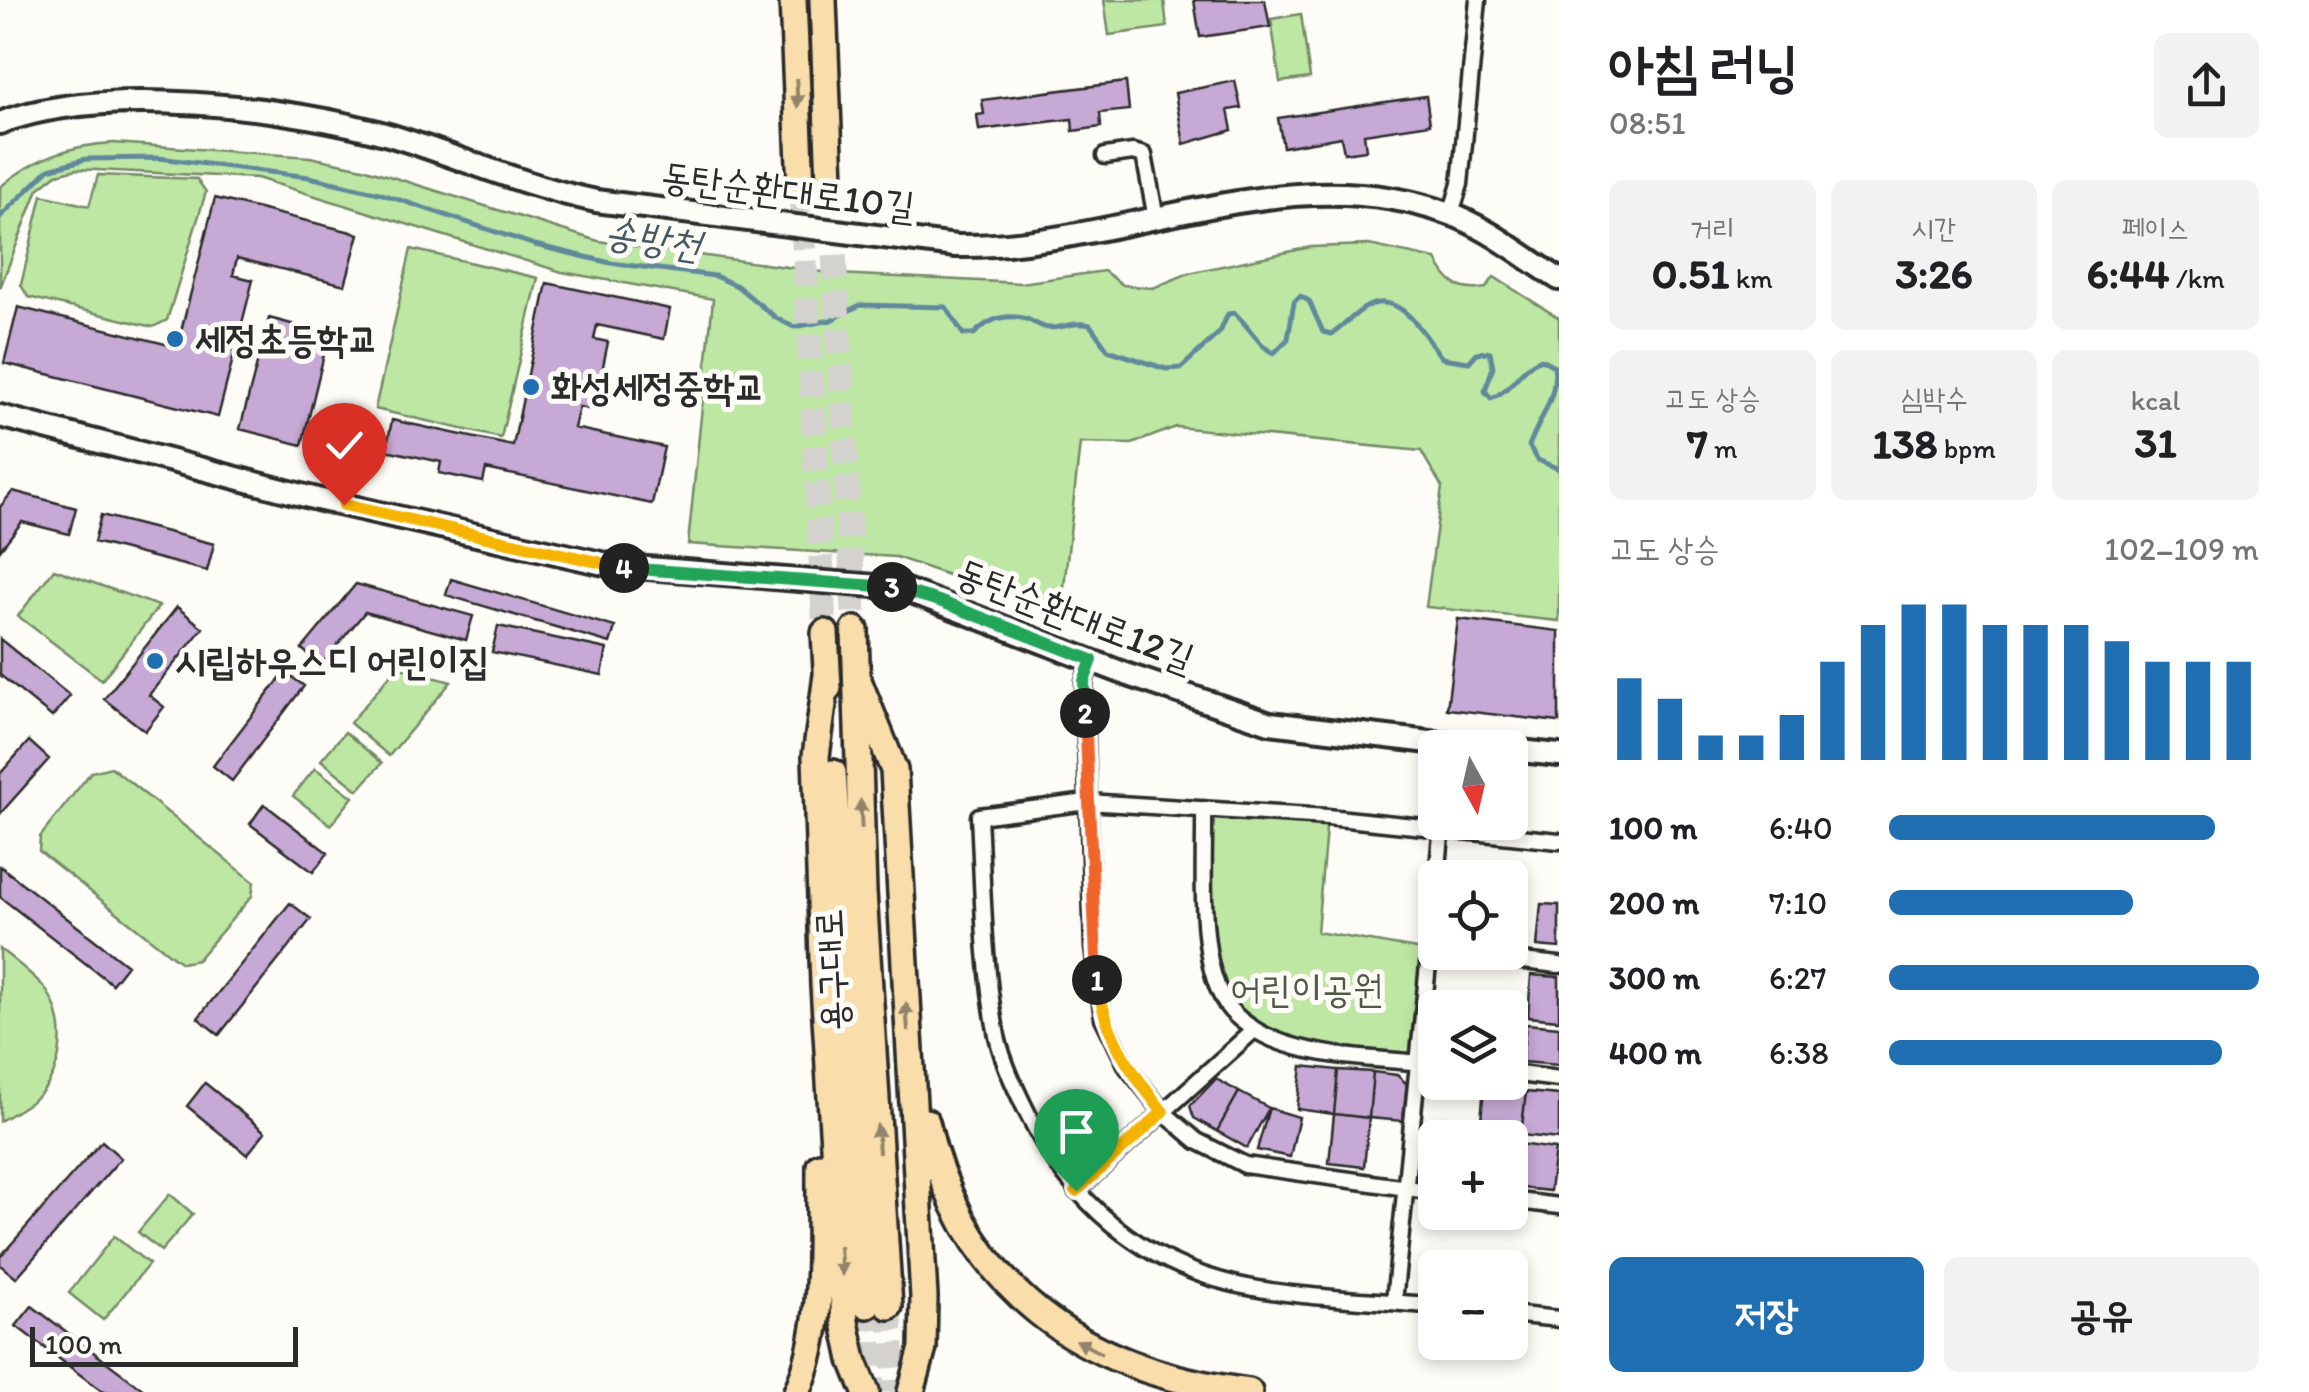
<!DOCTYPE html>
<html lang="ko">
<head>
<meta charset="utf-8">
<style>
  body { margin:0; font-family:Itim,"Poor Story",sans-serif; background:#f2f2f2; color:#202124; height:100vh; display:flex; flex-direction:column; font-size:38px; white-space:nowrap }
  * { box-sizing:border-box; margin:0 }
  p { font-size:32px; color:#757577 }
  .icon { flex:none; width:55px; height:55px; fill:none; stroke:currentColor; stroke-width:2; stroke-linecap:round; stroke-linejoin:round }
  .map { position:relative; flex:1; overflow:hidden }
  .details { display:flex; flex-direction:column; background:#fff; width:750px }
  .details>* { flex:none }
  .needle { width:65px; rotate:172deg }
  .controls { position:absolute; left:1418px; top:730px; display:grid; gap:20px }
  .controls a { display:grid; place-items:center; width:110px; height:110px; border-radius:15px; background:#fff; box-shadow:0 5px 15px #0003; font-size:50px }
  .scale { position:absolute; left:30px; bottom:25px; width:268px; box-sizing:border-box; padding-left:10px; border:5px solid #2b2b2b; border-top:0; font-size:28px; line-height:35px; white-space:nowrap; color:#2b2b2b; -webkit-text-stroke:8px #fdfcf7; paint-order:stroke }
  .pin { position:absolute; display:grid; place-items:center; width:85px; height:85px; color:#fff; margin:-102px -42px; border-radius:50% 50% 50% 0; rotate:-45deg; box-shadow:0 0 10px #0007 }
  .pin .icon { rotate:45deg }
  .km { position:absolute; width:50px; height:50px; margin:-25px; border-radius:50%; background:#222; color:#fff; font-size:28px; line-height:50px; text-align:center }
  .round { display:grid; place-items:center; flex:none; width:105px; height:105px; border-radius:15px; background:#f2f2f2 }
  .summary { display:flex; align-items:center; justify-content:space-between; height:170px; padding:0 50px }
  h1 { font-size:55px; font-weight:700; line-height:75px }
  .figures { display:grid; grid-template-columns:repeat(3,1fr); gap:15px; height:170px; padding:10px 50px }
  .figures div { display:grid; align-content:center; border-radius:15px; background:#f2f2f2; text-align:center }
  .figures b { font-size:42px; font-weight:700 }
  .figures small { font-size:28px; font-weight:400 }
  .figures p { font-size:28px }
  .chart { height:280px; padding:20px 50px }
  .chart p { display:flex; justify-content:space-between }
  .chart svg { width:100%; height:180px; margin-top:10px; stroke:#1f6fb2; stroke-width:6 }
  .primary-button { display:flex; gap:20px; margin-top:auto; padding:20px 50px }
  .primary-button a { flex:1; height:115px; border-radius:15px; background:#1f6fb2; color:#fff; font-size:40px; font-weight:700; line-height:115px; text-align:center }
  .primary-button a+a { background:#f2f2f2; color:#202124 }
  ul { padding:0 50px; list-style:none; font-size:32px }
  li { display:grid; grid-template-columns:160px 120px 1fr; align-items:center; height:75px }
  li i { height:25px; border-radius:12px; background:#1f6fb2 }
  main { display:flex; flex:1; min-height:0 }
  .map>svg:first-child { display:block }
  .green { fill:#bde7a3; stroke:#748967; stroke-width:2.5 }
  .lines { fill:none; stroke-linecap:round; stroke-linejoin:round }
  .stream { stroke:#60899b; stroke-width:5 }
  .building { fill:#c7a9d5; stroke:#2b2b2b; stroke-width:2.5 }
  .highway-tunnel { stroke:#d3d2ce; stroke-width:25; stroke-dasharray:25 12; stroke-linecap:butt }
  .street-casing { stroke:#2b2b2b; stroke-width:21 }
  .secondary-casing { stroke:#2b2b2b; stroke-width:28 }
  .highway-casing { stroke:#2b2b2b; stroke-width:32 }
  .street { stroke:#fdfcf7; stroke-width:14 }
  .secondary { stroke:#fdfcf7; stroke-width:20 }
  .highway { stroke:#f9deab; stroke-width:25 }
  .oneway { fill:#92846b }
  .split-1-casing { stroke:#fff; stroke-width:20 }
  .split-2-casing { stroke:#fff; stroke-width:20 }
  .split-3-casing { stroke:#fff; stroke-width:20 }
  .split-4-casing { stroke:#fff; stroke-width:20 }
  .split-5-casing { stroke:#fff; stroke-width:20 }
  .split-1 { stroke:#f5b400; stroke-width:12 }
  .split-2 { stroke:#f0652b; stroke-width:12 }
  .split-3 { stroke:#22a559; stroke-width:12 }
  .split-4 { stroke:#22a559; stroke-width:12 }
  .split-5 { stroke:#f5b400; stroke-width:12 }
  .poi-dot { fill:#1f6fb2; stroke:#fdfcf7; stroke-width:4 }
  .labels { text-anchor:middle; stroke-width:10; stroke-linejoin:round; paint-order:stroke }
  .street-label { font-size:38px; fill:#2b2b2b; stroke:#fdfcf7 }
  .poi-label { font-size:38px; font-weight:bold; fill:#2b2b2b; stroke:#fdfcf7; text-anchor:start }
  .park-label { font-size:38px; fill:#505a49; stroke:#fdfcf7 }
  .water-label { font-size:40px; font-style:italic; fill:#465a63; stroke:#fdfcf7 }
</style>
</head>
<body>
<main>
<div class="map">
<svg width="1559" height="1392" viewBox="0 0 1559 1392">
  <rect width="100%" height="100%" fill="#fdfcf7"/>
  <filter id="ink" filterUnits="userSpaceOnUse"><feTurbulence type="fractalNoise" baseFrequency=".01" numOctaves="2"/><feDisplacementMap in="SourceGraphic" scale="20" xChannelSelector="R" yChannelSelector="G"/><feConvolveMatrix kernelMatrix="1 2 1 2 8 2 1 2 1" color-interpolation-filters="sRGB"/></filter>
  <g filter="url(#ink)">
    <path class="green" d="M1104 0H1164L1167 27 1109 35Z
      M1301 14 1310 78 1280 82 1271 19Z
      M114 143 310 157 363 168 598 241 837 274 1021 283 1104 271 1123 285 1153 288 1189 273 1311 247 1369 245 1436 259C1447 283 1460 293 1486 288L1494 277 1559 318V621L1426 607 1442 487 1421 451 1176 427 1132 444 1080 443 1061 614 896 557 688 544 713 299 562 272 257 178 77 169 57 174 38 189 0 288V187C34 158 70 145 114 143Z
      M98 175 197 179 206 192 167 320 153 327 28 297 21 285 42 195 89 206Z
      M411 249 538 278 501 438 375 409Z
      M54 569 159 606 102 680 18 616Z
      M397 667 451 682 389 756 350 723Z
      M345 732 382 763 358 790 321 760Z
      M111 767 254 882 252 896 197 960 182 963 176 959 39 851 40 837 91 772Z
      M315 768 353 797 331 825 293 796Z
      M1204 809 1327 817 1317 932 1429 951 1418 1062 1286 1045 1224 1002 1213 973Z
      M0 949C14 960 30 972 42 985 68 1014 66 1067 40 1094 29 1105 13 1113 0 1121Z
      M170 1194 193 1214 161 1251 138 1232Z
      M114 1236 149 1264 103 1320 69 1293Z"/>
    <g class="lines">
      <path class="stream" d="M0 217 49 169 86 159 159 158 309 177 379 193 535 245 611 263 715 276 737 286 776 318 794 327 831 320 860 305 946 307 963 334H974C989 319 1005 313 1026 319 1033 321 1042 328 1049 328 1064 328 1073 321 1090 325L1108 350 1166 369 1181 368 1220 332 1228 314 1234 313C1248 324 1258 346 1274 353L1288 339 1294 302 1300 296 1309 301 1323 332 1332 334C1343 327 1352 316 1363 309 1399 285 1423 335 1442 358L1469 362 1477 353 1490 352 1493 367 1485 391 1491 398C1512 391 1519 368 1541 359L1554 366C1559 395 1539 419 1529 446L1538 460 1559 469"/>
    </g>
    <path class="building" d="M1194 0H1265L1270 27 1200 37Z
      M1235 81 1241 108 1228 110 1232 130 1184 144 1175 93Z
      M1126 82 1129 110 1100 113 1101 127 1073 131 1072 119 979 130 977 115 984 114 982 100Z
      M1426 96 1430 124 1364 134 1366 150 1344 153 1341 137 1283 147 1278 118Z
      M215 198 359 234 345 285 237 258 233 275 253 280 218 417 4 363 18 307 177 347Z
      M547 283 670 309 664 339 597 325 594 339 608 342 594 410 579 407 574 428 664 447 652 504 486 469 483 482 439 473 441 462 386 450 392 420 513 446Z
      M269 318 329 334 302 445 240 429Z
      M13 491 76 508 69 534 22 522 0 550V507Z
      M101 515 214 544 207 571 94 542Z
      M451 579 615 627 610 643 446 595Z
      M356 584 473 616 466 640 365 612 321 665 302 649Z
      M177 607 203 628 149 695 164 707 145 731 104 699Z
      M1458 619 1559 631V722L1447 709Z
      M498 626 607 649 602 675 492 652Z
      M0 639 70 696 52 717 0 675Z
      M285 672 304 686 232 781 213 766Z
      M29 741 49 759 0 814V774Z
      M264 804 328 853 313 872 250 824Z
      M0 866 127 965 112 984 0 897Z
      M290 903 311 919 219 1035 198 1018Z
      M1541 904 1559 905V948L1537 946Z
      M1531 975 1559 977V1020L1528 1017Z
      M1526 1024 1559 1027V1065L1522 1062Z
      M1302 1066 1338 1070 1334 1114 1297 1109Z
      M1338 1070 1373 1072 1369 1118 1334 1114Z
      M1373 1072 1397 1075 1407 1084 1403 1121 1369 1118Z
      M1216 1079 1239 1092 1217 1131 1194 1118 1190 1106Z
      M205 1083 265 1132 247 1155 187 1106Z
      M1484 1087 1526 1092 1521 1135 1480 1131Z
      M1239 1092 1269 1108 1247 1148 1217 1131Z
      M1526 1092 1559 1095V1139L1521 1135Z
      M1269 1108 1299 1117 1290 1157 1257 1150Z
      M1334 1114 1369 1118 1364 1167 1329 1163Z
      M102 1141 121 1158 16 1278 0 1265V1257Z
      M1510 1143 1519 1144 1513 1187 1510 1186Z
      M1519 1144 1555 1149 1550 1191 1513 1187Z
      M32 1306 144 1390 143 1392H103L16 1326Z"/>
    <g class="lines">
      <path class="highway-tunnel" d="M830 181 855 630
        M801 187 825 633
        M867 1305 872 1392
        M889 1306 895 1392"/>
      <g class="street-casing">
        <path id="street" d="M1105 156 1133 152 1144 155 1156 218
          M1451 214 1460 184 1478 0
          M1092 660 1084 681 1093 948 1103 1018 1127 1067 1163 1112 1197 1141 1245 1165 1435 1192
          M1204 809C1205 863 1197 952 1223 999 1233 1019 1262 1036 1283 1043 1330 1059 1386 1059 1435 1064
          M1437 878 1442 824
          M1439 952 1559 965
          M1510 1073 1559 1079
          M1076 1191 1254 1030
          M1510 1200 1559 1206
          M1394 1302 1435 895
          M1435 1306C1369 1299 1303 1299 1238 1285 1141 1263 1071 1203 1028 1114 1016 1090 1003 1063 997 1036 983 965 983 889 979 816L1087 802 1327 817 1559 841
          M1510 1314 1559 1319"/>
      </g>
      <g class="secondary-casing">
        <path id="secondary" d="M0 123C99 84 290 106 392 136 460 157 525 186 596 201L956 246C1120 249 1284 154 1447 213 1486 226 1524 257 1559 279
          M0 416 317 499 609 565 901 588 1131 676 1270 723 1480 748
          M1510 750 1559 755"/>
      </g>
      <g class="highway-casing">
        <path id="highway" d="M793 0 801 187
          M823 0 830 181
          M855 630 863 892 889 1306
          M825 633 828 688
          M827 675 816 756 824 986 845 1322 853 1360 866 1392
          M857 678 894 770 924 1297 923 1348 911 1392
          M833 773 867 1305
          M926 1122C965 1292 1082 1371 1249 1392
          M797 1392C827 1323 819 1240 820 1166"/>
      </g>
      <use href="#street" class="street"/>
      <use href="#secondary" class="secondary"/>
      <use href="#highway" class="highway"/>
    </g>
    <defs><path id="oneway-solid" d="M-6-.8H1V-3.2L6.5 0L1 3.2V.8H-6Z" transform="scale(2.5)"/></defs>
    <g class="oneway">
      <use href="#oneway-solid" transform="translate(797 93) rotate(87)"/>
      <use href="#oneway-solid" transform="translate(861 814) rotate(-92)"/>
      <use href="#oneway-solid" transform="translate(907 1017) rotate(-94)"/>
      <use href="#oneway-solid" transform="translate(878 1139) rotate(-94)"/>
      <use href="#oneway-solid" transform="translate(841 1261) rotate(86)"/>
      <use href="#oneway-solid" transform="translate(1089 1347) rotate(-152)"/>
    </g>
  </g>
  <g class="lines" filter="url(#ink)">
    <g class="split-1-casing">
      <path id="split-1" d="M1076 1191 1163 1112C1128 1068 1106 1037 1097 980"/>
    </g>
    <g class="split-2-casing">
      <path id="split-2" d="M1085 713 1097 980"/>
    </g>
    <g class="split-3-casing">
      <path id="split-3" d="M892 587 939 601 1092 660 1084 681 1085 713"/>
    </g>
    <g class="split-4-casing">
      <path id="split-4" d="M624 568 892 587"/>
    </g>
    <g class="split-5-casing">
      <path id="split-5" d="M344 505 624 568"/>
    </g>
    <use href="#split-1" class="split-1"/>
    <use href="#split-2" class="split-2"/>
    <use href="#split-3" class="split-3"/>
    <use href="#split-4" class="split-4"/>
    <use href="#split-5" class="split-5"/>
  </g>
  <g class="poi-dot">
    <circle cx="175" cy="339" r="10"/>
    <circle cx="531" cy="387" r="10"/>
    <circle cx="155" cy="661" r="10"/>
  </g>
  <g class="labels">
    <g class="street-label">
      <text transform="translate(788 191) rotate(7)" y="13">동탄순환대로10길</text>
      <text transform="translate(1075 615) rotate(21)" y="13">동탄순환대로12길</text>
      <text transform="translate(831 970) rotate(-93)" y="13">용구대로</text>
    </g>
    <g class="poi-label">
      <text x="195" y="352">세정초등학교</text>
      <text x="551" y="400">화성세정중학교</text>
      <text x="175" y="674">시립하우스디 어린이집</text>
    </g>
    <g class="park-label">
      <text x="1307" y="1002">어린이공원</text>
    </g>
    <g class="water-label">
      <text transform="translate(653 238) rotate(9)" y="14">송방천</text>
    </g>
  </g>
</svg>
<div class="controls">
<a><svg class="needle" viewBox="-14 -14 28 28"><path d="M0-13l5 13h-10z" fill="#e53935"/><path d="M0 13l5-13h-10z" fill="#757577"/></svg></a>
<a><svg class="icon" aria-label="locate" viewBox="0 0 24 24"><circle cx="12" cy="12" r="6"/><path d="M12 2v4M12 18v4M2 12h4M18 12h4"/></svg></a>
<a><svg class="icon" aria-label="layers" viewBox="0 0 24 24"><path d="M12 4l9 5-9 5-9-5zM3 14l9 5 9-5"/></svg></a>
<a>+</a>
<a>−</a>
</div>
<div class="scale">100 m</div>
<div class="pin" style="left:1076px;top:1191px;background:#1e9e55"><svg class="icon" aria-label="arrive" viewBox="0 0 24 24"><path d="M6 21V4h12l-3 4 3 4H6"/></svg></div>
<div class="pin" style="left:344px;top:505px;background:#d93025"><svg class="icon" aria-label="check" viewBox="0 0 24 24"><path d="M5 12l5 5 9-10"/></svg></div>
<b class="km" style="left:1097px;top:980px">1</b>
<b class="km" style="left:1085px;top:713px">2</b>
<b class="km" style="left:892px;top:587px">3</b>
<b class="km" style="left:624px;top:568px">4</b>
</div>
<section class="details">
<div class="summary"><div><h1>아침 러닝</h1><p>08:51</p></div><a class="round"><svg class="icon" aria-label="share" viewBox="0 0 24 24"><path d="M12 15V3M7 8l5-5 5 5M5 13v7h14v-7"/></svg></a></div>
<div class="figures">
<div><p>거리</p><b>0.51<small> km</small></b></div>
<div><p>시간</p><b>3:26</b></div>
<div><p>페이스</p><b>6:44<small> /km</small></b></div>
</div>
<div class="figures">
<div><p>고도 상승</p><b>7<small> m</small></b></div>
<div><p>심박수</p><b>138<small> bpm</small></b></div>
<div><p>kcal</p><b>31</b></div>
</div>
<div class="chart"><p><span>고도 상승</span>102–109 m</p>
<svg viewBox="0 0 160 44" preserveAspectRatio="none"><path d="M5 44V24M15 44V29M25 44V38M35 44V38M45 44V33M55 44V20M65 44V11M75 44V6M85 44V6M95 44V11M105 44V11M115 44V11M125 44V15M135 44V20M145 44V20M155 44V20"/></svg>
</div>
<ul>
<li><b>100 m</b>6:40<i style="width:88%"></i></li>
<li><b>200 m</b>7:10<i style="width:66%"></i></li>
<li><b>300 m</b>6:27<i style="width:100%"></i></li>
<li><b>400 m</b>6:38<i style="width:90%"></i></li>
</ul>
<div class="primary-button"><a>저장</a><a>공유</a></div>
</section>
</main>
</body>
</html>
